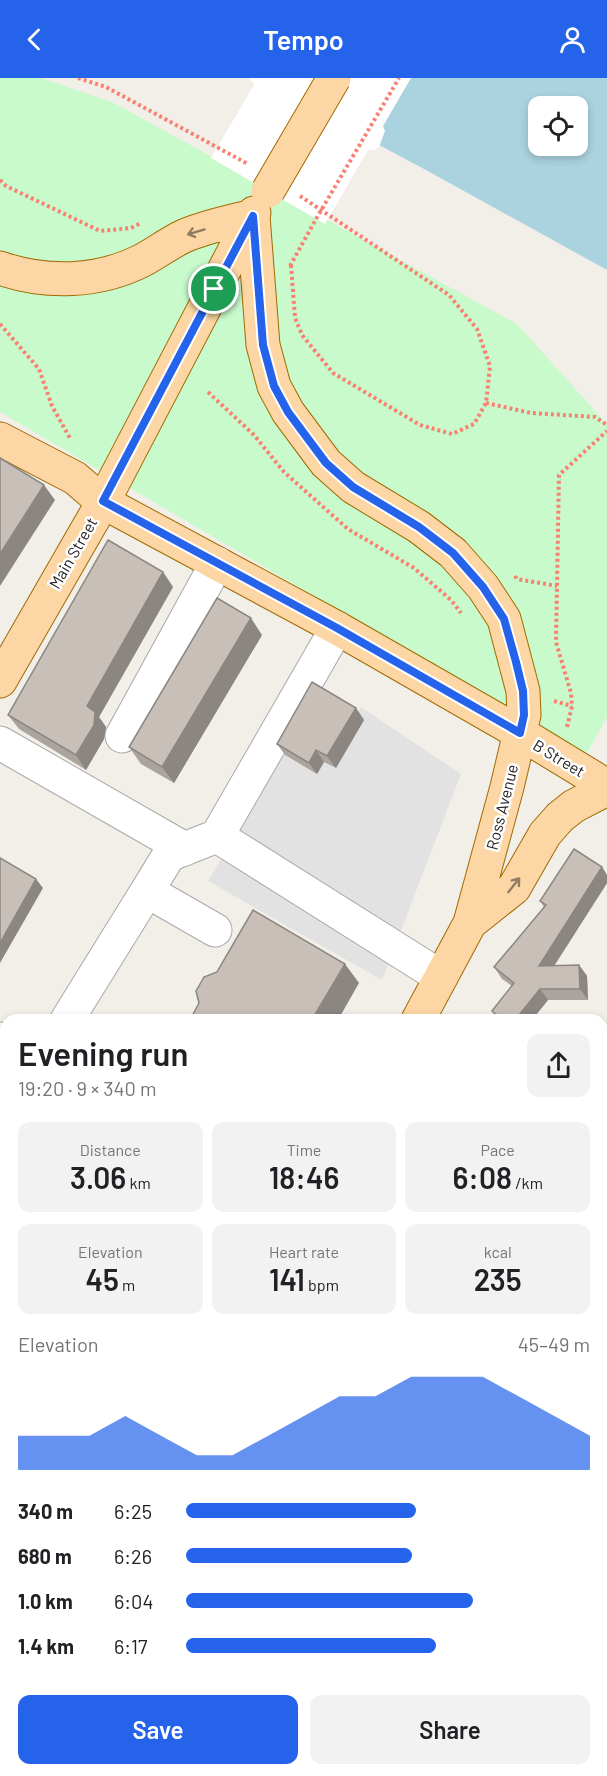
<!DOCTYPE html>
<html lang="en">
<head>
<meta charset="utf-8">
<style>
  body { margin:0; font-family:Barlow,sans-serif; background:#f2f2f2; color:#202124; height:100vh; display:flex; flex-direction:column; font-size:22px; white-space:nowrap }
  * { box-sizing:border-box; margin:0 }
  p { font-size:20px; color:#757577 }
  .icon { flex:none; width:33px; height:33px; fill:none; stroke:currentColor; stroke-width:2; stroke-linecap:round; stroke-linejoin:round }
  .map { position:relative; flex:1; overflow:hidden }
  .side { position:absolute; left:0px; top:936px; width:608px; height:762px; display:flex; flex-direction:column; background:#fff; border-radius:18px 18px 0 0; box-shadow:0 3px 9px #0003 }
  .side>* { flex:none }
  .buttons { position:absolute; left:528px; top:18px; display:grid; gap:12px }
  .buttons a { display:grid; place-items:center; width:60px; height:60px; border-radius:12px; background:#fff; box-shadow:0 3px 9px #0003; font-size:30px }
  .pin { position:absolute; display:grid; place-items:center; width:51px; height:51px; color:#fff; margin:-26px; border:3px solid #fff; border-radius:50%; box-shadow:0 2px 6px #0007 }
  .round { display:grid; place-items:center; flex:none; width:63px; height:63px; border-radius:12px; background:#f2f2f2 }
  .headline { display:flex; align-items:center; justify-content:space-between; height:102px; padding:0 18px }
  h1 { font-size:33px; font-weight:600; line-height:45px }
  .figures { display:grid; grid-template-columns:repeat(3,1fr); gap:9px; height:102px; padding:6px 18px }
  .figures div { display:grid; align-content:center; border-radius:12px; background:#f2f2f2; text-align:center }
  .figures b { font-size:30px; font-weight:600 }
  .figures small { font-size:16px; font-weight:400 }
  .figures p { font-size:16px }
  .chart { height:168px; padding:12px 18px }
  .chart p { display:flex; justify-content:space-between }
  .chart svg { width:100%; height:108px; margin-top:6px; fill:#2563eb; opacity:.7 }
  .action { display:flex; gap:12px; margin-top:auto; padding:12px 18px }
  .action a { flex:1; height:69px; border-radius:12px; background:#2563eb; color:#fff; font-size:24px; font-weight:600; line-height:69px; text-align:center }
  .action a+a { background:#f2f2f2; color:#202124 }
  ul { padding:0 18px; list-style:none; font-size:20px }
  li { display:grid; grid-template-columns:96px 72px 1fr; align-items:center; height:45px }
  li i { height:15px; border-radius:8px; background:#2563eb }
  header { display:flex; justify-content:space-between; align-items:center; height:78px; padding:0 18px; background:#2563eb; color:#fff; font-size:27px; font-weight:600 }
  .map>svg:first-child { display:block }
  .park { fill:#c8facc }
  .parking { fill:#e2e2e2 }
  .water { fill:#aad3df; fill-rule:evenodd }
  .pier { fill:#fff }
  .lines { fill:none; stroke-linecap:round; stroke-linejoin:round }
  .minor-casing { stroke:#a9a9a9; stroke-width:35 }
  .major-casing { stroke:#a06b00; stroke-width:35 }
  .path { stroke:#fa8072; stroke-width:4; stroke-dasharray:3 3; stroke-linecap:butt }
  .minor { stroke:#fff; stroke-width:33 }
  .major { stroke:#fcd6a4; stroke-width:33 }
  .major-bridge-casing { stroke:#a06b00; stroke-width:35; stroke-linecap:butt }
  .path-bridge { stroke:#fa8072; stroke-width:4; stroke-dasharray:3 3; stroke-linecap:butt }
  .major-bridge { stroke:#fcd6a4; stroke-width:33 }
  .wall { fill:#aba49e }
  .shaded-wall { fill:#8b8681 }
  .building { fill:#c7bfb8; stroke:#8b8681; stroke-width:1.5 }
  .oneway { stroke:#8f7c63 }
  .route-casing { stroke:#fff; stroke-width:12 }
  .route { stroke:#2563eb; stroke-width:8 }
  .labels { text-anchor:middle; stroke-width:5; stroke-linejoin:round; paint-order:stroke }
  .street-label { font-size:16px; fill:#222; stroke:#fff }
</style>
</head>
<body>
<header><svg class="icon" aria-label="back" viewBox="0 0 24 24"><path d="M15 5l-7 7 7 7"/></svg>Tempo<svg class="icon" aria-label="person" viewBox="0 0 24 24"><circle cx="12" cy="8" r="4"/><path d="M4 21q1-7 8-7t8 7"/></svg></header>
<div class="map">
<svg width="607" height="1698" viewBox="0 0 607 1698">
  <rect width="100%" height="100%" fill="#f2efe9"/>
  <path class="park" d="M0 0H41L112 24 517 246 607 346V639L586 677 0 334Z"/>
  <path class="parking" d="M361 629 461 696 382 902 208 803 283 676 317 696 324 684 336 690 364 642 356 637Z
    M0 1260 6 1263V1339L0 1336Z"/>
  <path class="water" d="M253 0H607V192L426 92ZM538 28H578V68H538Z"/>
  <path class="pier" d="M250 0H411L383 48 385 53 379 69 374 72H368L325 146 211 80 254 7Z"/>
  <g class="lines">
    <g class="minor-casing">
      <path id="minor" d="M122 658 217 485
        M0 665 185 771
        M217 758 441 899
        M147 813 169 777 217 758 337 550
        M67 942 147 813 215 852
        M0 961 6 965
        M0 1132 6 1121
        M602 1169 607 1159
        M602 1315 607 1319
        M0 1550 6 1554
        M245 1692 255 1698
        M289 1698 292 1692
        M603 1698 607 1691"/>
    </g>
    <g class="major-casing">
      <path id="major" d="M253 138 263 267 274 308 288 334 326 385 353 409 419 449 453 475 483 509 504 541 523 613 524 637 507 709 470 845 418 942
        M0 190C46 206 98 205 143 182 156 175 168 166 182 159 203 149 230 144 253 138
        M0 361 75 400 103 424 337 550 520 655 607 708
        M0 603 103 424 254 135
        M470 845 514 810 545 756 560 739 574 728 607 711
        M0 1672 6 1661"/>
    </g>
    <path class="path" d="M78 0 106 9 248 86
      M0 102 6 108 100 153 131 150 141 145
      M291 187 295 240 302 257 333 295 420 347 452 356 474 346 486 325 490 288 477 251 449 217 300 118
      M290 188 316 141
      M0 246 39 291 52 328 71 362
      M208 314 254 357 284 394 348 451 414 490 451 522 461 535
      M486 325 531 335 595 339 607 347
      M515 498 517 501 557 508
      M554 623 572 628
      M567 649 572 628 571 615 556 564 559 397 607 353"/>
    <use href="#minor" class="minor"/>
    <use href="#major" class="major"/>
    <g class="major-bridge-casing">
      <path id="major-bridge" d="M268 113 334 0"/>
    </g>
    <path class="path-bridge" d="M316 141 399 0"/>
    <use href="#major-bridge" class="major-bridge"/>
  </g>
  <path class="wall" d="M163 494 173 509 99 639 106 649 104 661 86 692 19 651 8 637Z
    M262 557 174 705 141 686 129 669Z
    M356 630 364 642 336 690 324 684 317 696 285 677 277 666Z
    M602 789 607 797V805L554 888 579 887 587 898 588 922H548L532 942H498L492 933 512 908 502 901 494 889 544 829 540 823Z
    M0 1018 6 1021V1086L0 1083Z
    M607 1197V1244L602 1241V1207Z
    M602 1370 607 1374V1414L602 1411Z
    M0 1392 6 1396V1477L0 1474Z
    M607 1442V1464L602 1456V1451Z
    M369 1692H414L410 1698H378Z
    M435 1692H506L510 1694 551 1698H445Z"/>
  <path class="shaded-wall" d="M44 407 55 422 0 508V476Z
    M163 494 173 509 99 639 106 649 104 661 86 692 76 677 87 628Z
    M251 540 262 557 174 705 162 689Z
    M356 630 364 642 336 690 327 678Z
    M316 672 324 684 317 696 309 685Z
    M602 789 607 797V805L547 899 539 888Z
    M36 801 43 810 0 885V865Z
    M345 886 359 905 338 942H315L314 938Z
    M579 887 587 898 588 922 580 911Z
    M540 911 548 922 532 942H515Z
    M392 1692H414L410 1698H391L389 1696Z
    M534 1692H554L551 1698H531Z"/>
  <path class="building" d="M0 380 44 407 0 476Z
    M108 462 163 494 87 628 95 634 94 647 76 677 8 637Z
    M217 520 251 540 162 689 129 669Z
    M312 604 356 630 327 678 316 672 309 685 277 666Z
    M574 771 602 789 539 888 579 887 580 911H540L515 942H503L492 933 514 905 494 889 546 827 540 823Z
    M0 780 36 801 0 865Z
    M253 832 345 886 314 938 315 942H190L199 925 196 913 204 899 217 894Z
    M0 1018 6 1021V1070L4 1075 0 1073Z
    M607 1197V1237L602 1234V1207Z
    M602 1370 607 1374V1408L602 1404Z
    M0 1392 6 1396V1468L0 1464Z
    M607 1442V1459L602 1455V1451Z
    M78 1692H115L122 1698H73Z
    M383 1692H392L389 1696Z
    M452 1692H506L510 1694 511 1692H534L531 1698H448Z"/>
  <defs><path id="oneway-shaft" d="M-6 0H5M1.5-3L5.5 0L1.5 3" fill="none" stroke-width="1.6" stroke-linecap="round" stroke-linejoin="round" transform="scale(1.5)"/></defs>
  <g class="oneway">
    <use href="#oneway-shaft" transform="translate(196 154) rotate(163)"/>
    <use href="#oneway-shaft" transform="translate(514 807) rotate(-52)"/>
  </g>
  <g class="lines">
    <g class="route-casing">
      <path id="route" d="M253 138 263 267 274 308 288 334 326 385 353 409 419 449 453 475 483 509 504 541 516 584 523 613 524 637 520 655 337 550 103 423Z"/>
    </g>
    <use href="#route" class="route"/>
  </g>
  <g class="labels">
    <g class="street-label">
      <text transform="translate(73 475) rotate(-60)" y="6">Main Street</text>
      <text transform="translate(559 680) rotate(31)" y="6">B Street</text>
      <text transform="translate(502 729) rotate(-76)" y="6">Ross Avenue</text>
    </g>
  </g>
</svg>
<div class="buttons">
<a><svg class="icon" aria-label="locate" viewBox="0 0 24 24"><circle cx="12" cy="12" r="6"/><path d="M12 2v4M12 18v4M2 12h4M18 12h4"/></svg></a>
</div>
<div class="pin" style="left:214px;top:211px;background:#1e9e55"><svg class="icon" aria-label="arrive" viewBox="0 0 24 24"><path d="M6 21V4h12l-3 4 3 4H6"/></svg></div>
<section class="side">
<div class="headline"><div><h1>Evening run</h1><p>19:20 · 9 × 340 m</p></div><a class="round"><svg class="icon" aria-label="share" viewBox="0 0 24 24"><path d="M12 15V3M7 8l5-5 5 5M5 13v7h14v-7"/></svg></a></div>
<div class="figures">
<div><p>Distance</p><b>3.06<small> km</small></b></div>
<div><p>Time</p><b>18:46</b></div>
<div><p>Pace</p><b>6:08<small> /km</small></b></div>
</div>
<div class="figures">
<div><p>Elevation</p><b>45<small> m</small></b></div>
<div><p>Heart rate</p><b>141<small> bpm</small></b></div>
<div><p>kcal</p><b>235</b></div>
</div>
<div class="chart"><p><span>Elevation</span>45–49 m</p>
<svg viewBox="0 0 160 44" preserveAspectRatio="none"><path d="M0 44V30L10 30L20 30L30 22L40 30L50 38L60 38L70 30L80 22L90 14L100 14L110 6L120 6L130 6L140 14L150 22L160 30V44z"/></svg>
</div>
<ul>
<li><b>340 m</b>6:25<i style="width:57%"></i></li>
<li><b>680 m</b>6:26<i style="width:56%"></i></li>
<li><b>1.0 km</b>6:04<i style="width:71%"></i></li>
<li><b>1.4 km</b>6:17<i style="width:62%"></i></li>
</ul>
<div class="action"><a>Save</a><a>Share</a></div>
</section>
</div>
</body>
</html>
